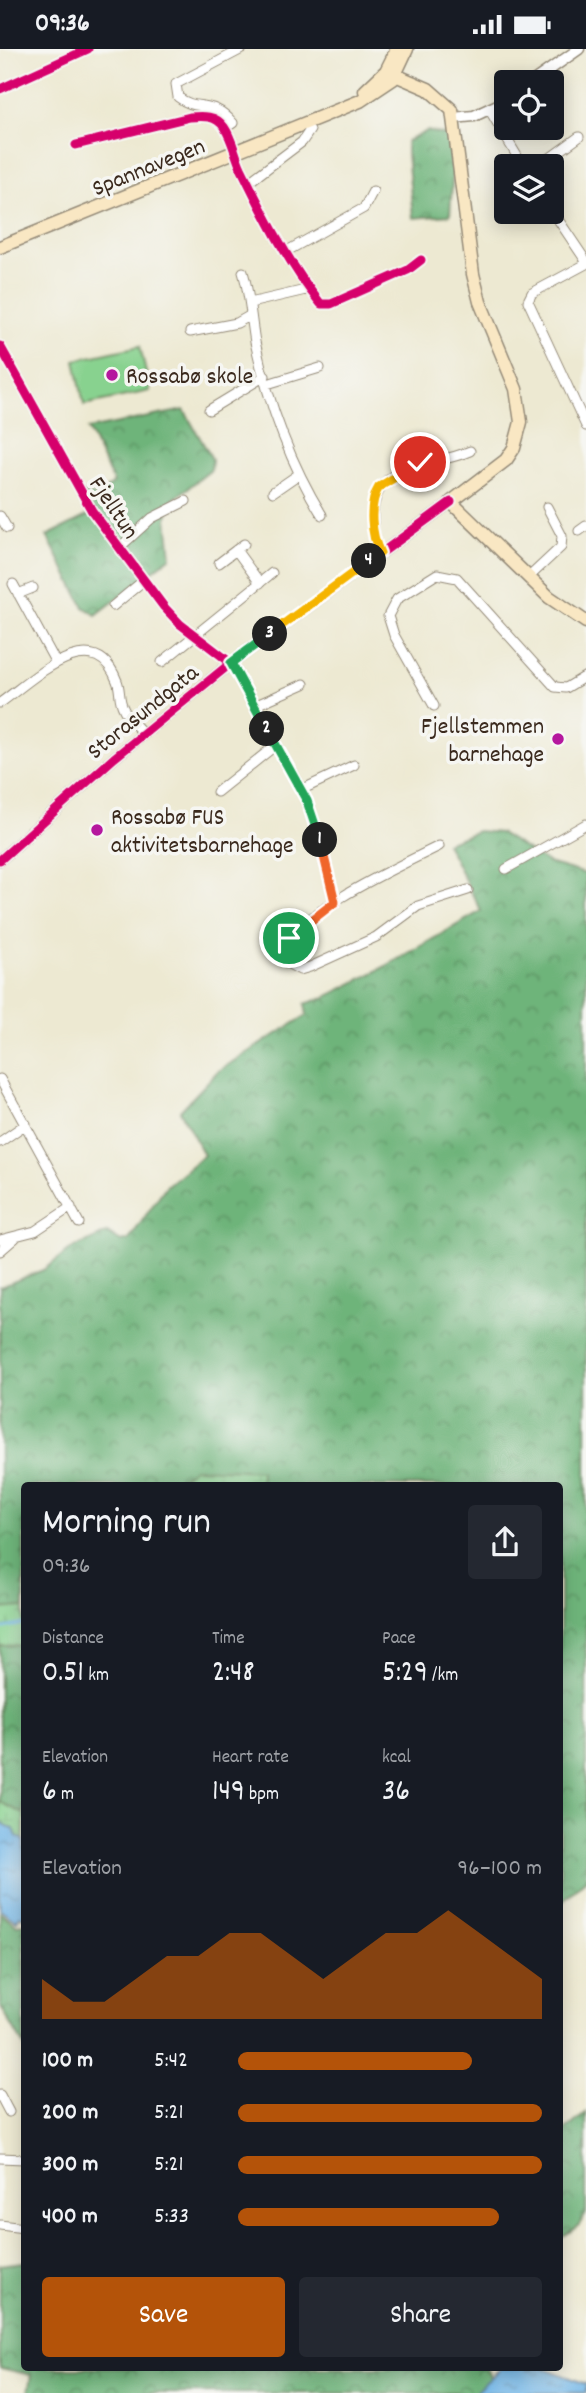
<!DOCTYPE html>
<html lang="en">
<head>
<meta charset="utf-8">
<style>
  body { margin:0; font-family:Dekko,sans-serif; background:#242831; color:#f1f3f6; height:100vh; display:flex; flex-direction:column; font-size:26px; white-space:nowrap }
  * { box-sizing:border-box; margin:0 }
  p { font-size:23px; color:#9ea1a6 }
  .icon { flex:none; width:38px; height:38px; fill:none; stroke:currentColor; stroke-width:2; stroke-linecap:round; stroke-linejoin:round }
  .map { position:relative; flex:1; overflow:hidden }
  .side { position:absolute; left:21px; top:1433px; width:542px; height:889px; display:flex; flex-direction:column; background:#171b24; border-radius:7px; box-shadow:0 4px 18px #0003 }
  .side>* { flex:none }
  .fabs { position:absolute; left:494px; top:21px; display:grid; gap:14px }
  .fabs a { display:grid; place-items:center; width:70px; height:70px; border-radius:7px; background:#171b24; box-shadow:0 4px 18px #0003; font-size:35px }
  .pin { position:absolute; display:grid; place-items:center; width:60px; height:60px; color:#fff; margin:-30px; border:4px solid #fff; border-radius:50%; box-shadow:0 2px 7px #0007 }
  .km { position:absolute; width:35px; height:35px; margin:-18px; border-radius:50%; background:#222; color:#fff; font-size:19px; line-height:35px; text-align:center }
  .round { display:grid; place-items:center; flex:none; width:74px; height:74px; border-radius:7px; background:#242831 }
  .head { display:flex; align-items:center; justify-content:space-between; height:119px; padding:0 21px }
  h1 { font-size:38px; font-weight:600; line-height:52px }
  .figures { display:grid; grid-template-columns:repeat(3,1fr); gap:10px; height:119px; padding:7px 21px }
  .figures div { display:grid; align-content:center }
  .figures b { font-size:30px; font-weight:600 }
  .figures small { font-size:19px; font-weight:400 }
  .figures p { font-size:19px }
  .chart { height:196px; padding:14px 21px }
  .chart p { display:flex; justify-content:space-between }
  .chart svg { width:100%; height:126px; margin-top:7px; fill:#b45309; opacity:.7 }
  .action { display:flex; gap:14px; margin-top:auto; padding:14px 21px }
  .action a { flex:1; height:80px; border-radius:7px; background:#b45309; color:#fff; font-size:28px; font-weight:600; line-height:80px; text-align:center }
  .action a+a { background:#242831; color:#f1f3f6 }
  ul { padding:0 21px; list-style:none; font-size:23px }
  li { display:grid; grid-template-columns:112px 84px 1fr; align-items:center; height:52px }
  li i { height:18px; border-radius:9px; background:#b45309 }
  .status { display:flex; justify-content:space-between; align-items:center; height:49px; padding:0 35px; background:#171b24; direction:ltr }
  .status svg { height:19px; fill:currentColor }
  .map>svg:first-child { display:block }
  .green { fill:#88d28f; stroke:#627e56; stroke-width:2 }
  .forest { fill:url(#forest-crowns); stroke:#546f4c; stroke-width:2 }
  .wetland { fill:url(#wetland-marsh); stroke:#627e56; stroke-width:2 }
  .water { fill:url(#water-ripples); stroke:#567082; stroke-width:2 }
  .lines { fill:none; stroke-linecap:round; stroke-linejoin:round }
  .stream { stroke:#70b5e7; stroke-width:2.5 }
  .minor-casing { stroke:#948a78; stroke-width:11 }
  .tertiary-casing { stroke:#948a78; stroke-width:13 }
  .secondary-casing { stroke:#948a78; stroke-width:15 }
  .minor { stroke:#fff; stroke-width:9 }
  .tertiary { stroke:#fff; stroke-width:10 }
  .secondary { stroke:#f9e7c3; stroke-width:12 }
  .cycleway-casing { stroke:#f6f6f2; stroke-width:13 }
  .cycleway { stroke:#d6006c; stroke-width:9 }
  .split-1-casing { stroke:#fff; stroke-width:14 }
  .split-2-casing { stroke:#fff; stroke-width:14 }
  .split-3-casing { stroke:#fff; stroke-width:14 }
  .split-4-casing { stroke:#fff; stroke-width:14 }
  .split-5-casing { stroke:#fff; stroke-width:14 }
  .split-1 { stroke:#f0652b; stroke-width:9 }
  .split-2 { stroke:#22a559; stroke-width:9 }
  .split-3 { stroke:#22a559; stroke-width:9 }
  .split-4 { stroke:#f5b400; stroke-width:9 }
  .split-5 { stroke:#f5b400; stroke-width:9 }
  .poi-dot { fill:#b5179e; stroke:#f6f6f2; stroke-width:2.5 }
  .labels { text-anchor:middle; stroke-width:7; stroke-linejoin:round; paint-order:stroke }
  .street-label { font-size:24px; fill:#3b2a1e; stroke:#f6f6f2 }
  .poi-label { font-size:24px; fill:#3b2a1e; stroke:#f6f6f2; text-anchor:start }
</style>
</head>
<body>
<div class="status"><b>09:36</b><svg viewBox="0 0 49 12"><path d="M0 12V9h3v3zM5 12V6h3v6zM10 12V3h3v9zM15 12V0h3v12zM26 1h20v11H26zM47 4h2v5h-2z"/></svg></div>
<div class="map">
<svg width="586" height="2344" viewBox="0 0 586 2344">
  <defs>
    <pattern id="forest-crowns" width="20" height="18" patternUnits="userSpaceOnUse" patternTransform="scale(1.75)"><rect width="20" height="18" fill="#6eb47a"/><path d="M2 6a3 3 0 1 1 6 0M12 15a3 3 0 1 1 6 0" fill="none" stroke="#5c9363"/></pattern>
    <pattern id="wetland-marsh" width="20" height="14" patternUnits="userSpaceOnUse" patternTransform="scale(1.75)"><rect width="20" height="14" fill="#88d28f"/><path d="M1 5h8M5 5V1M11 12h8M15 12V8" fill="none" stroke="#76b47b"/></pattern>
    <pattern id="water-ripples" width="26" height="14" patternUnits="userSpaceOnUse" patternTransform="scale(1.75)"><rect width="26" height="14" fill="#70b5e7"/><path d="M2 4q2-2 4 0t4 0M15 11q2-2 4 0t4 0" fill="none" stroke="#5d93bb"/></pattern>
  </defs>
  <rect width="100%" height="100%" fill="#f6f6f2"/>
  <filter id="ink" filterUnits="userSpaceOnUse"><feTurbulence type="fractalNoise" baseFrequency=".0143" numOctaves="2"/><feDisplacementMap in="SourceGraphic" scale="14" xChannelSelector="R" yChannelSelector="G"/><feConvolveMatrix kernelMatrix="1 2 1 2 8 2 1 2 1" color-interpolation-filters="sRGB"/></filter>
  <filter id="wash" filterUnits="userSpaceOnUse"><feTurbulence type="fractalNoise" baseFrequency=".00686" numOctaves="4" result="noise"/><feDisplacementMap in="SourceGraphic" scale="28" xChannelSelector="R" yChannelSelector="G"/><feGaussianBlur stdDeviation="1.57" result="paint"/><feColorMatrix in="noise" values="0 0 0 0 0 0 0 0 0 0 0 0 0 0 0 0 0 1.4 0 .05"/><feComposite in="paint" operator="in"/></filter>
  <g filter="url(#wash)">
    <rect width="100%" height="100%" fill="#ede9d2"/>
    <path class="green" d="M140 297 150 342 84 356 75 311Z"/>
    <path class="forest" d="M427 82 455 88 450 166 413 169 406 93Z
      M184 361 212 410 211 421 170 453 167 469 171 508 96 566 84 558 47 487 93 464 80 443 96 447 114 434 88 380Z
      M478 782 500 784 548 814 586 825V1830L560 1854V1437H260L261 1422 194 1419 170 1437H24V1558L0 1560V1238L43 1221 72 1200 107 1184 121 1193 129 1191 166 1137 204 1106 180 1062 218 1022 307 966 305 955 326 948 386 917 481 862 446 794Z
      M24 1596V1765L0 1753V1597Z
      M0 1863 17 1876 24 1875V1997L0 1956Z
      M586 2064V2164L579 2176 560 2190V2086Z
      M24 2213V2319H487L496 2338 490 2344H28L31 2326 0 2319V2216Z"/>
    <path class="wetland" d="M194 1419 261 1422 260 1437H170Z
      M24 1558V1596L0 1597V1560Z
      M0 1753 24 1765V1796L0 1779Z"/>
    <path class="water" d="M0 1773 14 1780 17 1787 24 1791V1868L20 1867 17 1872 0 1860Z
      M501 2319H545L586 2335V2344H474Z"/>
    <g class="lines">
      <path class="stream" d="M0 1580 24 1575"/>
    </g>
  </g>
  <g filter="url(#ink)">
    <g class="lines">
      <g class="minor-casing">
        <path id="minor" d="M489 60 523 117
          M225 79 233 74C211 48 198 64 178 48L176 35 242 0
          M76 96 190 68C203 67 216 66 224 78 232 89 235 106 241 119 263 164 289 216 321 255H331L408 221 421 211
          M539 117 579 88
          M249 133 302 93 310 81
          M551 160 586 212
          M287 202 364 159 373 142
          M586 215 532 244 528 252 586 377
          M243 223C250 246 251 270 255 293 268 352 290 414 322 466
          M250 254 310 240
          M190 283 237 274 251 266
          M0 297 92 462 164 558 180 575 231 614 307 752 336 853
          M267 335 320 319
          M209 361 265 327
          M273 443 299 425
          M0 467 7 479
          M579 482 586 477
          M119 499 152 469 186 452
          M236 501 260 534
          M380 504C373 491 373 481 373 467 374 410 432 419 470 402
          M219 514 244 495
          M529 528 561 498 562 487 547 458
          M13 535 55 612
          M18 545 33 539
          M113 557 143 532
          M162 613 272 524
          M0 654C29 634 93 569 117 632 120 639 119 646 121 653 124 665 135 676 143 684
          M254 657 304 635
          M434 657 394 586 388 567 397 550 437 525 457 529 555 638 566 639 586 627
          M301 741 354 716
          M217 743 276 696
          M439 797C394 820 311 856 283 898L285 913 300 921 310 918 376 888 418 857 468 841
          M506 820 586 775
          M0 1030 79 1174
          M0 1093 26 1075
          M0 1191 35 1182 71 1158
          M0 1202 15 1189
          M0 2046 9 2063
          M0 2109 24 2110
          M0 2176 24 2179"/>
      </g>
      <g class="tertiary-casing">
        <path id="tertiary" d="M532 33 579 0
          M453 69 474 67 506 52
          M0 811 114 709 231 614 451 453"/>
      </g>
      <g class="secondary-casing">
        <path id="secondary" d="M386 22 428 40 452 61 473 225 480 253 516 340 521 373 514 399 506 411 451 453 549 548 586 573
          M365 42 386 22 397 0
          M0 198 360 52 393 30 407 0"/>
      </g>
      <use href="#minor" class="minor"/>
      <use href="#tertiary" class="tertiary"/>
      <use href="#secondary" class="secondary"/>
      <g class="cycleway-casing">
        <path id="cycleway" d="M0 40 88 0
          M76 96 190 68C203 67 216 66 224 78 232 89 235 106 241 119 263 164 289 216 321 255H331L408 221 421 211
          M0 297 92 462 164 558 180 575 231 614 307 752 336 853
          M0 811 114 709 231 614 451 453"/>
      </g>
      <use href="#cycleway" class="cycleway"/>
    </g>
  </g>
  <g class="lines" filter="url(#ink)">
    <g class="split-1-casing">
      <path id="split-1" d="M289 889 335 853 320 791"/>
    </g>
    <g class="split-2-casing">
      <path id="split-2" d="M267 680 307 752 320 791"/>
    </g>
    <g class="split-3-casing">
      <path id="split-3" d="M267 680 231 614 270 585"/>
    </g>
    <g class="split-4-casing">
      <path id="split-4" d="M270 585 369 512"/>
    </g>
    <g class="split-5-casing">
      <path id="split-5" d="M369 512 380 504C371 486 368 455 379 438L420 413"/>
    </g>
    <use href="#split-1" class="split-1"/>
    <use href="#split-2" class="split-2"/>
    <use href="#split-3" class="split-3"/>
    <use href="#split-4" class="split-4"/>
    <use href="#split-5" class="split-5"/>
  </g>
  <g class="poi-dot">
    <circle cx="112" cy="326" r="7"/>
    <circle cx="558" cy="690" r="7"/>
    <circle cx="97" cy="781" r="7"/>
  </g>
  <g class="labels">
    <g class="street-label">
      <text transform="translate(148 117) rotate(-22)" y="8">Spannavegen</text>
      <text transform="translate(115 458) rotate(56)" y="8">Fjelltun</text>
      <text transform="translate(142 662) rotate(-39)" y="8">Storasundgata</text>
    </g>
    <g class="poi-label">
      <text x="126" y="334">Rossabø skole</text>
      <text x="544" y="684" text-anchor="end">Fjellstemmen<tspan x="544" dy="28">barnehage</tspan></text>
      <text x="111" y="775">Rossabø FUS<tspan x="111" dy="28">aktivitetsbarnehage</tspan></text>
    </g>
  </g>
</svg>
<div class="fabs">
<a><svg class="icon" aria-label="locate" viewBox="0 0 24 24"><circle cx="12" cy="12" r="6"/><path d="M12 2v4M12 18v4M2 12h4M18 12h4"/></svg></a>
<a><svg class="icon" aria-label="layers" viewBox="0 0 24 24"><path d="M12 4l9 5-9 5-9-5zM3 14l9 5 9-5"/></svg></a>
</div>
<div class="pin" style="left:289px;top:889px;background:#1e9e55"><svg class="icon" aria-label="arrive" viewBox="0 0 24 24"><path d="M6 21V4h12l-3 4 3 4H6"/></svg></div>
<div class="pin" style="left:420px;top:413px;background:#d93025"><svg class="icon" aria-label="check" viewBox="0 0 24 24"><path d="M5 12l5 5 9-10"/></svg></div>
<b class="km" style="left:320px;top:791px">1</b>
<b class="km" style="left:267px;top:680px">2</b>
<b class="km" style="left:270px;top:585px">3</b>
<b class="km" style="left:369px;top:512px">4</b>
<section class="side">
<div class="head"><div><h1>Morning run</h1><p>09:36</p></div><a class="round"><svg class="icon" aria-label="share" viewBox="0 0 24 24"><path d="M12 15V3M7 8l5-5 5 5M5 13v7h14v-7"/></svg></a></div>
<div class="figures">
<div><p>Distance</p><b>0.51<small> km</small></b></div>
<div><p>Time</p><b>2:48</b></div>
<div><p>Pace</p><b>5:29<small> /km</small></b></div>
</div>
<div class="figures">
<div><p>Elevation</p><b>6<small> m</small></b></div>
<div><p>Heart rate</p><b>149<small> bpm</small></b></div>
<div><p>kcal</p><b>36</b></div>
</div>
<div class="chart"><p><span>Elevation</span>96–100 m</p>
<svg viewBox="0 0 160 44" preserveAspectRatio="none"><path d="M0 44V30L10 38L20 38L30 30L40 22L50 22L60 14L70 14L80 22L90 30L100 22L110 14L120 14L130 6L140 14L150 22L160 30V44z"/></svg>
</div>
<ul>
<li><b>100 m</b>5:42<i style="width:77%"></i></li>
<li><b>200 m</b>5:21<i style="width:100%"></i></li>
<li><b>300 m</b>5:21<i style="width:100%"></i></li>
<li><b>400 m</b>5:33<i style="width:86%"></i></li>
</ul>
<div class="action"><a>Save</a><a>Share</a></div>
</section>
</div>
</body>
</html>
